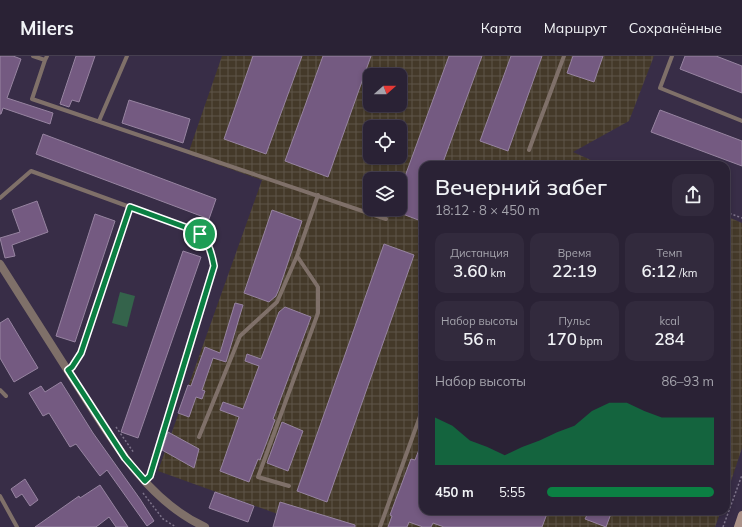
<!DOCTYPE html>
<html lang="ru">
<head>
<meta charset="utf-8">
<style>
  body { margin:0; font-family:Mulish,sans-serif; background:#322a3d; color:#f1f3f6; height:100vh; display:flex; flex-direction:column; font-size:15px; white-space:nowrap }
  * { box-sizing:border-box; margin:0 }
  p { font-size:13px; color:#a5a4ad }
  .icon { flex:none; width:22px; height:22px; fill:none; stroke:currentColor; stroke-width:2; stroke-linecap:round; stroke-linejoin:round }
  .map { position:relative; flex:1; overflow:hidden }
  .drawer { position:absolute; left:419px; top:105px; width:311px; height:354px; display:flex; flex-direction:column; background:#2a2235; border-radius:12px; box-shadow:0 2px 6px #0003,0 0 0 1px #463f50 }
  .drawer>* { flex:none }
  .needle { width:26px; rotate:69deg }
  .buttons { position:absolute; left:363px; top:12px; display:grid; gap:8px }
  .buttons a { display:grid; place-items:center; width:44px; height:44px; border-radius:8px; background:#2a2235; box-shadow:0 2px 6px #0003,0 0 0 1px #463f50; font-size:20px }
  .pin { position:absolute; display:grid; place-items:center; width:34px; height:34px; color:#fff; margin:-17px; border:2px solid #fff; border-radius:50%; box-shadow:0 1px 4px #0007 }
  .round { display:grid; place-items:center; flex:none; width:42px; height:42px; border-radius:12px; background:#322a3d }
  .head { display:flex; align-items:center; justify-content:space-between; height:68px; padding:0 16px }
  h1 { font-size:22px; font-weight:600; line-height:30px }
  .stats { display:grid; grid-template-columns:repeat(3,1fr); gap:6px; height:68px; padding:4px 16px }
  .stats div { display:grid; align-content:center; border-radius:10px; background:#322a3d; text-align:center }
  .stats b { font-size:17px; font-weight:600 }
  .stats small { font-size:11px; font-weight:400 }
  .stats p { font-size:11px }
  .chart { height:112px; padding:8px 16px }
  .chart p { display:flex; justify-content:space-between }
  .chart svg { width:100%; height:72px; margin-top:4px; fill:#0b8043; opacity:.7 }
  ul { padding:0 16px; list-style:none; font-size:13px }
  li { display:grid; grid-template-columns:64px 48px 1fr; align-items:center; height:30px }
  li i { height:10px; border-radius:5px; background:#0b8043 }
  header { display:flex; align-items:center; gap:24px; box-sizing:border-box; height:56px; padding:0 20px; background:#2a2235; border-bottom:1px solid #463f50 }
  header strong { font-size:19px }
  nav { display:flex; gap:22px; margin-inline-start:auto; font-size:14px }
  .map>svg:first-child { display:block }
  .industrial { fill:url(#industrial-grid); fill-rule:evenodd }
  .garden { fill:#34634b }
  .building { fill:#745a81; stroke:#9784a1 }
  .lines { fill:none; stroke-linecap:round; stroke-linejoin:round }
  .path { stroke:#7d738a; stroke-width:1.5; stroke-dasharray:2 2; stroke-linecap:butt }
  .service { stroke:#7f7069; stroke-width:4 }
  .tertiary { stroke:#7f7069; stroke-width:8 }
  .secondary { stroke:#aa9188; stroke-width:8 }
  .route-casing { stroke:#fff; stroke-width:8 }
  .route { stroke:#0b8043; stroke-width:5 }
</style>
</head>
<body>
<header>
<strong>Milers</strong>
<nav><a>Карта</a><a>Маршрут</a><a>Сохранённые</a></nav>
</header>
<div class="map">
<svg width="742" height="471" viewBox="0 0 742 471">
  <defs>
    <pattern id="industrial-grid" width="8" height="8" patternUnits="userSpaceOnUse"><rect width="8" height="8" fill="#443929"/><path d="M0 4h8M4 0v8" fill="none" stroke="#5e5548"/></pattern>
  </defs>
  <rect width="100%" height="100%" fill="#382d47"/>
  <path class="industrial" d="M222 0H654L629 65 573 96 602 109H423V455H721L715 471H314L158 415 262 124 188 98ZM370 19H400V49H370ZM370 71H400V101H370ZM370 123H400V153H370Z
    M726 160 742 167V392L726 440Z"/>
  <path class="garden" d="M120 236 135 240 127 271 112 267Z"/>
  <path class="building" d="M0 0H13L21 3 7 42 53 57 50 68 3 52 1 58H0Z
    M76 0H95L79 46 72 44 69 51 60 48Z
    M253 0H302L266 98 224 83Z
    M323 0H371L328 121 285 105Z
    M449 0H482L442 109H423V161L421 165 400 157V134Z
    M511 0H542L508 95 480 85Z
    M573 0H603L594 26 567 17Z
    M685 0H716L742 10V37L680 13Z
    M129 44 190 63 183 87 122 67Z
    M660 54 742 85V110L651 76Z
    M43 78 216 143 209 163 36 98Z
    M37 145 48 176 12 189 15 200 5 202 0 182 20 176 12 154Z
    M272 154 302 165 279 233 276 240 269 246 244 237Z
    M95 158 115 165 75 286 56 280Z
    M384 188 414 199 327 446 297 435Z
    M183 195 201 201 138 382 121 376Z
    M235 247 243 249 226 306 213 302 202 334 205 335 202 343 196 341 189 361 178 357 188 329 191 330 205 291 220 297Z
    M285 251 311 261 273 363 275 364 260 404 258 403 249 426 220 415 239 361 220 354 223 346 243 353 259 310 245 305 247 298 261 303 279 256Z
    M8 262 38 312 14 326 0 302V267Z
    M61 326 93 377 140 443 154 465 147 470 107 414 100 420 76 388 70 391 49 357 43 360 29 337 41 330 45 336Z
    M282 366 303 375 288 415 267 407Z
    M168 376 199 393 194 412 162 394Z
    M422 386H423V455H548L542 471H444L433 467 431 471H423L409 466 407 471H388L392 460 390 459 411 403 415 404Z
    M25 423 38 444 30 450 22 438 16 442 11 433Z
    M100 429 128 471H116L109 461 96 471H35L79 440 80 442Z
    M215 436 254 450 248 466 209 452Z
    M280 446 355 469V471H273Z
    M589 455H612L606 471 585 463Z"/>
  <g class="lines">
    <path class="path" d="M726 156 742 162
      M116 371 134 397
      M143 437 163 463 176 471
      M723 471 742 419"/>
    <path class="service" d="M33 0 45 4 47 0
      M672 0 660 32 742 65
      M45 4 32 43 386 163
      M99 65 127 0
      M529 94 564 0
      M0 142 31 115 193 174C208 183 211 194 214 210L150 420 145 425
      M68 314 72 311 81 297 130 151
      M0 334 6 340
      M199 381 240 280 277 246 297 200
      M289 430 258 421 318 257V231L297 200 318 139
      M0 440 17 471
      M380 471 423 352"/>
    <path class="tertiary" d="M0 208C25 247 50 287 75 326 110 380 144 443 205 471"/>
    <path class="secondary" d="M738 471 742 459"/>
  </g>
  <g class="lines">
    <g class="route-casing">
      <path id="route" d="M130 151 193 174C208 183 211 194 214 210L150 420 145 425 125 402 68 314 72 311 81 297Z"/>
    </g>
    <use href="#route" class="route"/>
  </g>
</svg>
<div class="buttons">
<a><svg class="needle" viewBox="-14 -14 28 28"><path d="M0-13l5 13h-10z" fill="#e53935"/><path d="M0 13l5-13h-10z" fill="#a5a4ad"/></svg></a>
<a><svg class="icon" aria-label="locate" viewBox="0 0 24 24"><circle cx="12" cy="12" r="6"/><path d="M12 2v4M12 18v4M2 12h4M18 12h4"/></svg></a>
<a><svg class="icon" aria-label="layers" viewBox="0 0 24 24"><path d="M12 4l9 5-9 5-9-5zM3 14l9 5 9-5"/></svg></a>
</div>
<div class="pin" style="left:200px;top:178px;background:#1e9e55"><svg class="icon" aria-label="arrive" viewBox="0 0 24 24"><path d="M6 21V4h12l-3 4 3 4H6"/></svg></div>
<section class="drawer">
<div class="head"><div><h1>Вечерний забег</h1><p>18:12 · 8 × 450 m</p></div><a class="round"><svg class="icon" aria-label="share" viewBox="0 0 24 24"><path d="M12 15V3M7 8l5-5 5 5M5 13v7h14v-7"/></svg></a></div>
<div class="stats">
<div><p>Дистанция</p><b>3.60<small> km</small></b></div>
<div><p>Время</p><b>22:19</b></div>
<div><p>Темп</p><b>6:12<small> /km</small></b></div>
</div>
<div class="stats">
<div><p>Набор высоты</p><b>56<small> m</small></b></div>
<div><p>Пульс</p><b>170<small> bpm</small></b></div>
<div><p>kcal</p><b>284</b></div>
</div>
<div class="chart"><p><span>Набор высоты</span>86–93 m</p>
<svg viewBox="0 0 160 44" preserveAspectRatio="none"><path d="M0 44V15L10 20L20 29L30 33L40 38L50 33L60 29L70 24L80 20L90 11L100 6L110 6L120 11L130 15L140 15L150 15L160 15V44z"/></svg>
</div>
<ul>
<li><b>450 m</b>5:55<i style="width:100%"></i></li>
</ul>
</section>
</div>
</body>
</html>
